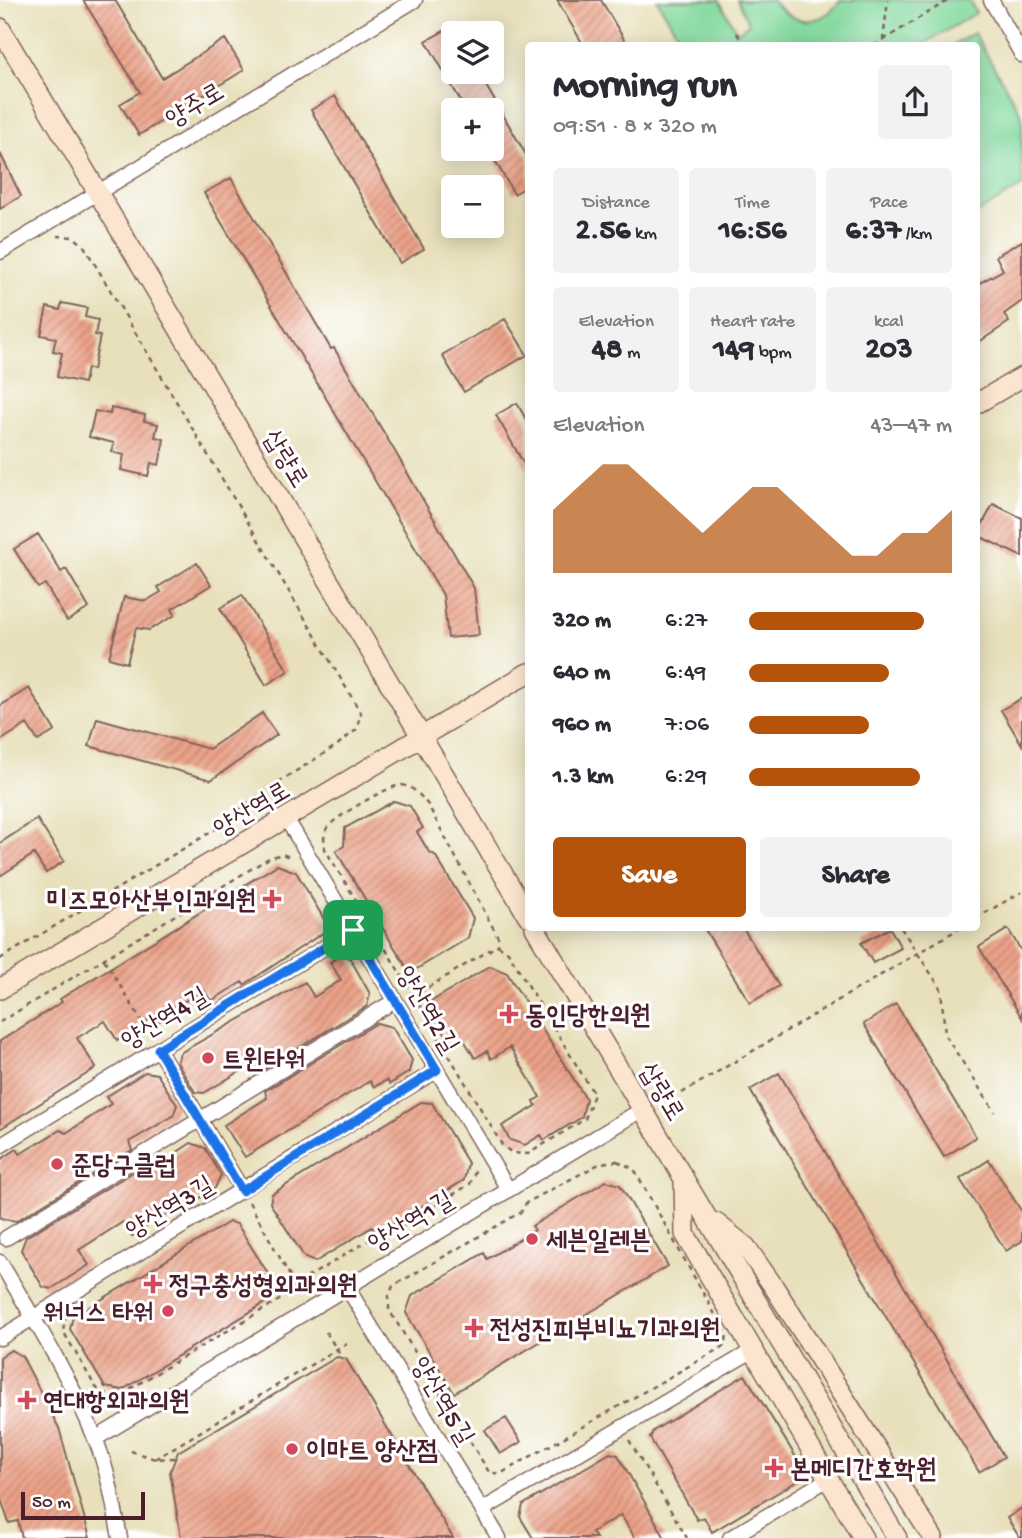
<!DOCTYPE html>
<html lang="en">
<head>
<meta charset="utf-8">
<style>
  body { margin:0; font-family:"Gochi Hand","Poor Story",sans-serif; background:#f2f2f3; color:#2b2b33; height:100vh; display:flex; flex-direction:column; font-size:26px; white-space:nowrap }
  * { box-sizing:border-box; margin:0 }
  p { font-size:23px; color:#7c7c81 }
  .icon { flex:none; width:38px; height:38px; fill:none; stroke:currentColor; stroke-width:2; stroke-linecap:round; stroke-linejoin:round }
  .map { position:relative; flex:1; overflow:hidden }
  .side { position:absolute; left:525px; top:42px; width:455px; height:889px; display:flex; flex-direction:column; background:#fff; border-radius:7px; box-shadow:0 4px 18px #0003 }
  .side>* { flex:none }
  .tools { position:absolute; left:441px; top:21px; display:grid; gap:14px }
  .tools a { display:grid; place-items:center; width:63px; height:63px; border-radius:7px; background:#fff; box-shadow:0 4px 18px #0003; font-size:35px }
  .scale { position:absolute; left:21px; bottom:18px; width:124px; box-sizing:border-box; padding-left:7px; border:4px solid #4a1f2b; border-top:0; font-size:19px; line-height:24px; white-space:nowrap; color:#4a1f2b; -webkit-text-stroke:5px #fff; paint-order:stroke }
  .pin { position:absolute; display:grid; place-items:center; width:60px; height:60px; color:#fff; margin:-30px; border-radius:14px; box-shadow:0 4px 10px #0006 }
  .round { display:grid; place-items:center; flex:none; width:74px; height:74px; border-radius:7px; background:#f2f2f3 }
  .summary { display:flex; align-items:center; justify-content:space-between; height:119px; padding:0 28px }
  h1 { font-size:38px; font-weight:800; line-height:52px }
  .metrics { display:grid; grid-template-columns:repeat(3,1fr); gap:10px; height:119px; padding:7px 28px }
  .metrics div { display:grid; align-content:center; border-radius:7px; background:#f2f2f3; text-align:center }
  .metrics b { font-size:30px; font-weight:800 }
  .metrics small { font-size:19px; font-weight:400 }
  .metrics p { font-size:19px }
  .chart { height:196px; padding:14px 28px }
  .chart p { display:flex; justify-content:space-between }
  .chart svg { width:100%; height:126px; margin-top:7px; fill:#b45309; opacity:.7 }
  .primary-button { display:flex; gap:14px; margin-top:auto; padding:14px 28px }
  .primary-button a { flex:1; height:80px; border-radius:7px; background:#b45309; color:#fff; font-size:28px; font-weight:800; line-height:80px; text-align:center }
  .primary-button a+a { background:#f2f2f3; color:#2b2b33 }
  ul { padding:0 28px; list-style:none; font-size:23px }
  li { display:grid; grid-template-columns:112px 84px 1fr; align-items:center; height:52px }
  li i { height:18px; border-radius:9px; background:#b45309 }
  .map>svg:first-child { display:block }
  .park { fill:#81d89c; stroke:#667c64; stroke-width:2 }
  .building { fill:url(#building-hatch) }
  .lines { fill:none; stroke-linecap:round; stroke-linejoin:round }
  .street-casing { stroke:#81635d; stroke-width:17 }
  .secondary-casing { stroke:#81635d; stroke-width:22 }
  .path { stroke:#81635d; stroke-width:2.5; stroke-dasharray:5 5; stroke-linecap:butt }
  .street { stroke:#fff; stroke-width:14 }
  .secondary { stroke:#fbe5cf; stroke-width:19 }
  .route-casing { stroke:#fff; stroke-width:14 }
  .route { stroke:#1a73e8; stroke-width:9 }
  .poi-dot { fill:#d1495b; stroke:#fff; stroke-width:2.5 }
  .labels { text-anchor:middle; stroke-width:6; stroke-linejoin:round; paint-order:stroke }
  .street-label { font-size:26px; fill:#4a1f2b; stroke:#fff }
  .poi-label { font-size:26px; font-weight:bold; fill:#4a1f2b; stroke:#fff; text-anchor:start }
</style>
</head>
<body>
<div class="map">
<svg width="1022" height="1538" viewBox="0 0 1022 1538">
  <defs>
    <pattern id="building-hatch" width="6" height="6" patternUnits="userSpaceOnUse" patternTransform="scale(1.75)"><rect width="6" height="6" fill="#eba288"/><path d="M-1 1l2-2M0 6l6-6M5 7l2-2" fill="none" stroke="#c0836f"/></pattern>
  </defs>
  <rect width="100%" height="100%" fill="#fff"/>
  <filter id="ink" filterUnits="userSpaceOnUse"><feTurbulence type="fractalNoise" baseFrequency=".0143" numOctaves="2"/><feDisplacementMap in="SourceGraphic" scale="14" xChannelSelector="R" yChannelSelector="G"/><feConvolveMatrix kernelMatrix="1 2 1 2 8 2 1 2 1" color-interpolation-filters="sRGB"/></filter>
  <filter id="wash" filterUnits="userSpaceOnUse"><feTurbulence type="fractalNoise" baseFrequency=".00686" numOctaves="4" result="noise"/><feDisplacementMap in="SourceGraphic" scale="28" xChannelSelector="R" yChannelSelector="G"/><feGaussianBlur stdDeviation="1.57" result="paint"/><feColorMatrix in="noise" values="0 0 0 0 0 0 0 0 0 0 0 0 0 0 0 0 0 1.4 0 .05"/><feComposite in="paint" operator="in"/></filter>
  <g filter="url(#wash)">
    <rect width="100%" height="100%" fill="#e8e0bb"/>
    <path class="park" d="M657 0H719L737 32 749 24 737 0H772C793 26 820 28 841 0H969L976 13 922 45 685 46Z
      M974 33 1022 115V186L977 213 976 46 953 45Z"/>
    <g id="blocks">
      <path class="building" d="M83 0H115L162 78 225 39 244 70 139 135 120 104 140 92Z
        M557 0H601L628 46H584Z
        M453 26V72H478L528 158V186L514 194 492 155V110H466L426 41Z
        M335 96 424 249 400 263 311 110Z
        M0 153 21 196 0 209Z
        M231 178 331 349 334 348 397 455 474 588 479 635 448 638 443 595 204 193Z
        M1022 241V301L1004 314 1009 322 976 344V285L1003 270 996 256Z
        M62 303 87 308 85 317 98 320 95 335 100 336 93 370 87 368 84 383 57 377 62 353 53 351 56 338 41 335 47 307 60 310Z
        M505 319 527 355 464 392 442 355Z
        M517 403 528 423V471L496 415Z
        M111 408 145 415 144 421 158 424 155 437 164 439 159 465 151 463 148 476 121 470 124 455 112 452 114 443 89 437 95 411 110 414Z
        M993 504 1022 518V557L977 535Z
        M38 534 61 572 66 569 89 608 67 621 45 584 38 588 14 549Z
        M197 563 211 585 172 609 175 615 149 630 136 628 127 663 109 658 124 597 146 601 161 592 158 587Z
        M242 595 288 671 266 685 220 608Z
        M29 688 55 731 38 741 27 724 0 741V706Z
        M1022 698V745L1001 710Z
        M262 713 277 735 211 780 89 746 97 718 209 749Z
        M394 801 410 806 423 828 417 832 429 852 435 855 473 918 468 938 410 973 336 851 344 846 345 828Z
        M37 819 64 861 46 873 34 854 0 876V843Z
        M277 865 296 872 327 924 324 932 244 985 242 982 211 1001 204 990 171 1009 173 1013 156 1023 152 1018 117 1040 105 1021 77 1038 96 1068 0 1129V1041L62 1002 60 999Z
        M704 928H743L779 986 750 1003Z
        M890 928 901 948 873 963 861 943Z
        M1008 929 1022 952V1018L979 947Z
        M341 955 350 958 370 994 367 1006 255 1075 249 1066 204 1093 195 1092 177 1062 180 1053 305 982 314 997 341 980 330 962Z
        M490 966 507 973 586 1099 582 1117 544 1140 541 1135 525 1145 510 1140 502 1126 536 1106 534 1101 540 1097 510 1047 491 1059 487 1051 475 1058 464 1040 453 1046 427 1004Z
        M896 1004 976 1137 944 1157 864 1024Z
        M377 1023 392 1027 412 1060 409 1072 390 1084 387 1080 374 1087 370 1081 245 1157 224 1125 267 1098 265 1091Z
        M145 1072 157 1074 177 1105 173 1116 129 1142 132 1150 16 1221 0 1218V1160L17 1149 20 1154 60 1130 66 1133 111 1104 106 1097Z
        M779 1073 1004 1457 979 1472 750 1090Z
        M421 1102 432 1103 468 1163 464 1180 376 1235 372 1227 315 1262 305 1258 270 1203 272 1194Z
        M191 1143 205 1148 221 1175 215 1188 185 1208 182 1204 132 1236 123 1222 79 1250 89 1265 51 1289 43 1287 21 1250 26 1237 143 1166 147 1172Z
        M989 1160 1022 1212V1241L1006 1251 960 1179Z
        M606 1181 620 1185 668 1266 454 1393 406 1313 412 1296 484 1253 487 1259 535 1230 532 1226Z
        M229 1222 237 1224 274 1283 273 1298 122 1390 105 1387 70 1329 73 1317Z
        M11 1350 22 1356 59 1428 90 1538H22L18 1521 9 1523 0 1496V1357Z
        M337 1357 346 1359 453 1538H181L170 1472 178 1452Z
        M745 1375 807 1475 712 1532 704 1517 697 1520 650 1438 653 1431Z
        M506 1418 521 1442 500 1454 485 1430Z
        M610 1453 618 1455 665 1538H635L621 1515 592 1532 596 1538H533L520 1517 523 1505Z
        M1022 1508V1538H1020L1007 1518Z"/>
    </g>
  </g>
  <g filter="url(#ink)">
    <use href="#blocks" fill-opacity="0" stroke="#81635d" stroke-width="2"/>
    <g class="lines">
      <g class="street-casing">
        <path id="street" d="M991 0 1022 55
          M0 252 415 0
          M286 818 508 1189
          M158 1049 242 1190
          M0 1146 353 930
          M6 1238 386 1006
          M0 1262C34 1319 70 1377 95 1438 108 1470 114 1505 120 1538
          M347 1287 499 1538
          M0 1338 437 1070
          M95 1439 643 1109
          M482 1510 752 1351
          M730 1538 828 1479"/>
      </g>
      <g class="secondary-casing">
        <path id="secondary" d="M0 28 528 916
          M976 404 1022 377
          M535 928 897 1538
          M0 989 528 673
          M684 1178 685 1234 863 1538
          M716 1223 746 1247 774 1287 933 1538"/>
      </g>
      <path class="path" d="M737 33 743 46
        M883 40 949 0
        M874 46 883 40 888 0
        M976 918 1022 892
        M901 928 941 989 945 1035 995 1112
        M498 945 508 952 594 1094 585 1119 528 1154 512 1153 502 1145 414 996Z
        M0 959 216 829 258 795 336 746 356 730 361 713 84 246 74 237 57 236
        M104 959 151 1037
        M414 996 325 849C324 841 323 835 327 828 333 818 391 784 402 785 414 787 421 796 428 805L498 937V945
        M0 1022 269 858 282 854 292 858
        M682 1093 960 928
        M617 1161 634 1169 727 1336 724 1346 500 1474 489 1472 389 1310V1296L393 1286 521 1212 526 1203 601 1163Z
        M249 1202 295 1285
        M66 1315 63 1331 95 1386 100 1392 118 1396 286 1296 295 1285 371 1239 377 1242 470 1184 477 1167
        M326 1332 342 1358
        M629 1440 687 1538
        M131 1451 155 1459 176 1458
        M155 1459 347 1343"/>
      <use href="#street" class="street"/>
      <use href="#secondary" class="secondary"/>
    </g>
  </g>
  <g class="lines" filter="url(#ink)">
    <g class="route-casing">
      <path id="route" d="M353 930 437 1070 242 1191 158 1049Z"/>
    </g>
    <use href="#route" class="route"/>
  </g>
  <g class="poi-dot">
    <path d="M268.5 888.5h7v7h7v7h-7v7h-7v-7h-7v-7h7z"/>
    <path d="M505.5 1003.5h7v7h7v7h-7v7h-7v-7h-7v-7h7z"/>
    <circle cx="208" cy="1058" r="7"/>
    <circle cx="57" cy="1164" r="7"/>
    <circle cx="532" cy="1239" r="7"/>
    <path d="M149.5 1273.5h7v7h7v7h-7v7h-7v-7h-7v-7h7z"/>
    <circle cx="168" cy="1311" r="7"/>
    <path d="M470.5 1317.5h7v7h7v7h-7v7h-7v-7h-7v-7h7z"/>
    <path d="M23.5 1389.5h7v7h7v7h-7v7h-7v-7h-7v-7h7z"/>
    <circle cx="292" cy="1449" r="7"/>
    <path d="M770.5 1457.5h7v7h7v7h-7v7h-7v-7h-7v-7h7z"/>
  </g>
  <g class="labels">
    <g class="street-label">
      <text transform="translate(194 104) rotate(-31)" y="9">양주로</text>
      <text transform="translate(287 458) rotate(59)" y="9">삽량로</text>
      <text transform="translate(251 808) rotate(-31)" y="9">양산역로</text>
      <text transform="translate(429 1009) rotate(59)" y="9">양산역2길</text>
      <text transform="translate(164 1017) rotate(-31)" y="9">양산역4길</text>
      <text transform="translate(663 1091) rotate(59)" y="9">삽량로</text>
      <text transform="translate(169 1206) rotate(-31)" y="9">양산역3길</text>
      <text transform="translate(410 1220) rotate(-31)" y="9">양산역1길</text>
      <text transform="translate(444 1400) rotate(59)" y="9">양산역5길</text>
    </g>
    <g class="poi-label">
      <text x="256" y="908" text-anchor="end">미즈모아산부인과의원</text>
      <text x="525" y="1023">동인당한의원</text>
      <text x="222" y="1067">트윈타워</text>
      <text x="71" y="1173">준당구클럽</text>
      <text x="546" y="1248">세븐일레븐</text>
      <text x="169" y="1293">정구충성형외과의원</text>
      <text x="154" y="1320" text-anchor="end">워너스 타워</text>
      <text x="490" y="1337">전성진피부비뇨기과의원</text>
      <text x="43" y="1409">연대항외과의원</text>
      <text x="306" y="1458">이마트 양산점</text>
      <text x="790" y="1477">본메디간호학원</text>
    </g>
  </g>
</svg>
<div class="tools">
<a><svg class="icon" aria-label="layers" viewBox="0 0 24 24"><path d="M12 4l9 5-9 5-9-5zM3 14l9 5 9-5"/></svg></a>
<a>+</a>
<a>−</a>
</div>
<div class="scale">50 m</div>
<div class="pin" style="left:353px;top:930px;background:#1e9e55"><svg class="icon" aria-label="arrive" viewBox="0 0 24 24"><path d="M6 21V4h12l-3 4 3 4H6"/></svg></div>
<section class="side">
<div class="summary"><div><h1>Morning run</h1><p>09:51 · 8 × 320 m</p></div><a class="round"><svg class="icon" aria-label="share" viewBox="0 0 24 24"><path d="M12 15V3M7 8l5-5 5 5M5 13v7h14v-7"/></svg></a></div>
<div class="metrics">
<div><p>Distance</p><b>2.56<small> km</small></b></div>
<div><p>Time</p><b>16:56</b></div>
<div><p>Pace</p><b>6:37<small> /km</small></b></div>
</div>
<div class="metrics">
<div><p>Elevation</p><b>48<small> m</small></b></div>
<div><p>Heart rate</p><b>149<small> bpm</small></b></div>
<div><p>kcal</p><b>203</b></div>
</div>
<div class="chart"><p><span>Elevation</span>43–47 m</p>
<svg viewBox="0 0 160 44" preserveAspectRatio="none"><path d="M0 44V22L10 14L20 6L30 6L40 14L50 22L60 30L70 22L80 14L90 14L100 22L110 30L120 38L130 38L140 30L150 30L160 22V44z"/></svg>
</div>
<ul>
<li><b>320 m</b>6:27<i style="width:86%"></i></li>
<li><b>640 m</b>6:49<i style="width:69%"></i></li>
<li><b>960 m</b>7:06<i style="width:59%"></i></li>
<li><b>1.3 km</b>6:29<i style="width:84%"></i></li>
</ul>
<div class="primary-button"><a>Save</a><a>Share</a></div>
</section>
</div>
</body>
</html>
